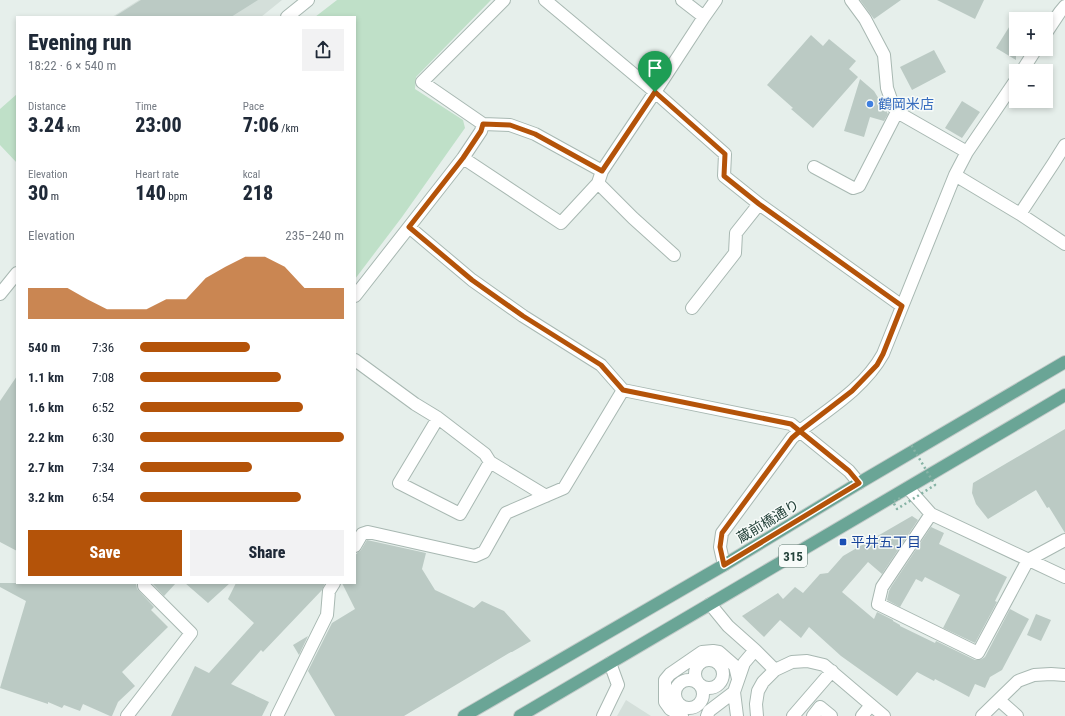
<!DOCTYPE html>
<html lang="en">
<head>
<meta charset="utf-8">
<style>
  body { margin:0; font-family:"Roboto Condensed","Noto Sans JP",sans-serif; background:#f2f2f3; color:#1f2937; height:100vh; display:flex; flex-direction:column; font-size:15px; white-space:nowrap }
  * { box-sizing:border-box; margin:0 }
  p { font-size:13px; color:#747a83 }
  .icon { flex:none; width:22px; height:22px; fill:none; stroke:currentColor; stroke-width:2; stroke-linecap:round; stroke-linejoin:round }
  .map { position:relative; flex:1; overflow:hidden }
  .details { position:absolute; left:16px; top:16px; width:340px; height:568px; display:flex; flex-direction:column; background:#fff; border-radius:0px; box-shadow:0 2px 6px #0003 }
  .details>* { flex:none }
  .controls { position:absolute; left:1009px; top:12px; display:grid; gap:8px }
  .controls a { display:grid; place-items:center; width:44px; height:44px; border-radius:0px; background:#fff; box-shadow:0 2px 6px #0003; font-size:20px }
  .pin { position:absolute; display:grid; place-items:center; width:34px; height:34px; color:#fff; margin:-41px -17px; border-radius:50% 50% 50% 0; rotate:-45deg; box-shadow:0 0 4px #0007 }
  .pin .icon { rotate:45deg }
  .round { display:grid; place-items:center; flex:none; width:42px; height:42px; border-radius:0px; background:#f2f2f3 }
  .headline { display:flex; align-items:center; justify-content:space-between; height:68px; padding:0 12px }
  h1 { font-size:22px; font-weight:800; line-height:30px }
  .metrics { display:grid; grid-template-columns:repeat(3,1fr); gap:6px; height:68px; padding:4px 12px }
  .metrics div { display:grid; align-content:center }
  .metrics b { font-size:20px; font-weight:800 }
  .metrics small { font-size:11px; font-weight:400 }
  .metrics p { font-size:11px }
  .chart { height:112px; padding:8px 12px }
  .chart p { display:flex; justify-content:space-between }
  .chart svg { width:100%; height:72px; margin-top:4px; fill:#b45309; opacity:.7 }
  .primary-button { display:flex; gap:8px; margin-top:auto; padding:8px 12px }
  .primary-button a { flex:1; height:46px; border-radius:0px; background:#b45309; color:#fff; font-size:16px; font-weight:800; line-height:46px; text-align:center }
  .primary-button a+a { background:#f2f2f3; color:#1f2937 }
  ul { padding:0 12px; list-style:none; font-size:13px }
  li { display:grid; grid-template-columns:64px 48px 1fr; align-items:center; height:30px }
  li i { height:10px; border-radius:5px; background:#b45309 }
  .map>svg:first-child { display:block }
  .built { fill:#d4dfda }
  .green { fill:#bfe0c8 }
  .building { fill:#bbcac4 }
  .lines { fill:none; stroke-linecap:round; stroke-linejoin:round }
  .minor-casing { stroke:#a8b8b2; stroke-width:14 }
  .major-casing { stroke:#c2cac8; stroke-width:14 }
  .minor { stroke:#fff; stroke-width:12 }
  .major { stroke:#6aa596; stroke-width:12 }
  .path-bridge { stroke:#86b3a5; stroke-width:2.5; stroke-dasharray:2 3; stroke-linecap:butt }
  .route-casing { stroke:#fff; stroke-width:8 }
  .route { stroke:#b45309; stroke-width:5 }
  .shop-dot { fill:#3f7fe0; stroke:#f7fbf9; stroke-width:1.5 }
  .transit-dot { fill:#1a4fb4; stroke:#f7fbf9; stroke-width:1.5 }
  .labels { text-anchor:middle; stroke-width:3; stroke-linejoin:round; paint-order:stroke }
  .shield { fill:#f7fbf9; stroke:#637a73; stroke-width:1 }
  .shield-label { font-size:13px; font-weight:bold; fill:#24423a }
  .shop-label { font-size:14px; fill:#366cbe; stroke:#f7fbf9; text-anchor:start }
  .street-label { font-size:14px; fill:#24423a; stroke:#f7fbf9 }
  .transit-label { font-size:14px; fill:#164399; stroke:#f7fbf9; text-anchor:start }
</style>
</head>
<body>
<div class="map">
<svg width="1065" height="716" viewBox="0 0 1065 716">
  <rect width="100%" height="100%" fill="#e6efeb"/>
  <path class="built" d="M139 0H282L261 17H112Z
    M626 700 651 716H617Z"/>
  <path class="green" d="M337 0H491L416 77 415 89 463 120 465 128 402 217 355 279V17H315Z
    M17 94V163L0 145V109Z"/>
  <path class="building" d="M141 0H258L231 17H114Z
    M860 0H901L874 19Z
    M937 0H984L975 19Z
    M1016 16V60L996 48Z
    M811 35 823 46 829 39 856 61 849 69 858 77 813 128 791 109 793 108 767 85Z
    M934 50 946 72 912 90 900 67Z
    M860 79 874 91 888 114 884 121 870 117 864 137 844 131Z
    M962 101 980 112 962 138 945 128Z
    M17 376V551L0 542V401Z
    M1065 429V533L1049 507 1047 508 1036 490 988 519 976 504 972 493 973 483Z
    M912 516 918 520 882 574 868 562 842 592 874 619 877 612 893 620V621L900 625V626L935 643 936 641 975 660H978L982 659 985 657 1010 609 1029 619 1002 670 990 677 985 688 975 684 969 697 935 679 934 681 917 672 897 696 841 656 809 627 801 638 780 620 764 637 742 616 778 593 783 599 795 587 803 593 820 574 828 573 843 556Z
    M931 527 944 533 939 544 1007 577 995 601 997 602 975 643 943 628 960 595 925 577 922 582 916 579 900 607 887 600 889 591 891 587Z
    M367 540 426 553 422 569 435 590 474 608 482 601 504 611 531 641 512 652H511L404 716H335L308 671 332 623 355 609 342 583H355V555L361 550Z
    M0 583H136L137 589 139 591 154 607 151 610 168 627 122 672 135 686 118 702 112 716H110L83 704 80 711 64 705 62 708 48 702V704L0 688 26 601 0 587Z
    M152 583H176L164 596Z
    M185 583H230L208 603Z
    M236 583H325L322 590 263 652 261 650 231 684 269 702 262 716H171L195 666 209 673 254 623 228 599Z
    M1036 614 1051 620 1041 641 1027 635Z
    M308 636 299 655 293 645Z"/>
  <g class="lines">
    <g class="minor-casing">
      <path id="minor" d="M545 0 655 92 725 154 724 176 759 204 902 306
        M682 0 704 17
        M851 0 865 19 884 55 887 88 894 108 897 112 967 152
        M287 17 308 0
        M1046 33 1060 12 1065 6
        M1022 71 1036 49
        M483 124 510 125 535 134 602 171
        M463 158 561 223 598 183 602 171 655 92 704 17 716 0
        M814 167 853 188 859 186 897 112
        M955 175 1020 214 1065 244
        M598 183 633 218 674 255
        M1020 214 1053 164 1065 145
        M409 227 472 280 523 316 601 365 623 390
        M0 294 17 273
        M355 296 463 158 481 131 483 124 422 82 504 0
        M692 308 735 253 736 233 759 204
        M355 360 415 404 438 418 485 454 490 462 546 496
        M438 418 399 483 460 514 490 462
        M908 488 931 514 1065 577
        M931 514 882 587 878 604 978 653 1028 560 1065 540
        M355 546 362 534 368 532 475 556 484 552 506 513 564 488 623 390 791 424 849 471 859 483
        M724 565 720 547 722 533 792 438 800 431C829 409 865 387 883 354L955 175 967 152 1016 80
        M710 604 728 626 755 650 775 670
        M695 674a14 14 0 1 1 28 0a14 14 0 1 1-28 0Z
        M675 694a14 14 0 1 1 28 0a14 14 0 1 1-28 0Z
        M734 692 737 716
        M999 700 1017 716
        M127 716 191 633 144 586V583
        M277 716 327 615 329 591 334 583
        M603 716 618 685 610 663
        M682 716 670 709 665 702V680L670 674 702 652 713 651 719 652 735 666 738 679
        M707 716 709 711 734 692 744 663 755 650
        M757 716 756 704 758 691 763 682 775 670 792 662 807 661 824 665 884 716
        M793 716 832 671
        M813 716 820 707 831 716
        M862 716 871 705
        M982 716 1018 681 1034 675 1051 674 1065 675"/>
    </g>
    <g class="major-casing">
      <path id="major" d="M464 716 724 565 859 483 1065 362
        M520 716 1065 395"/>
    </g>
    <use href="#minor" class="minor"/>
    <use href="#major" class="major"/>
    <path class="path-bridge" d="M900 498 893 502 897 509 935 485 910 443"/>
  </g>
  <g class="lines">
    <g class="route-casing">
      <path id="route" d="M655 92 602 171 535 134 510 125 483 124 481 131 463 158 409 227 472 280 523 316 601 365 623 390 791 424 849 471 859 483 724 565 720 547 722 533 792 438 800 431 852 391 877 365 883 354 902 306 759 204 724 176 725 154 655 92"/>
    </g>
    <use href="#route" class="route"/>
  </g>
  <circle class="shop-dot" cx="870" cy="104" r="4"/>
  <rect class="transit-dot" x="839" y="538" width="8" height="8" rx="2"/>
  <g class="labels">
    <rect class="shield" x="779" y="545" width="28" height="22" rx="3"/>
    <g class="shield-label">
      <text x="793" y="561">315</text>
    </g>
    <g class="shop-label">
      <text x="878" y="109">鶴岡米店</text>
    </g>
    <g class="street-label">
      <text transform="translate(768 521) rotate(-31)" y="5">蔵前橋通り</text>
    </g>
    <g class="transit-label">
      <text x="851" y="547">平井五丁目</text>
    </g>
  </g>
</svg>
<div class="controls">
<a>+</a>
<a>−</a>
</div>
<div class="pin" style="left:655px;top:92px;background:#1e9e55"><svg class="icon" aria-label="arrive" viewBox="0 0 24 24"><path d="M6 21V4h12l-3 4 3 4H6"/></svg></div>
<section class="details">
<div class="headline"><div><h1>Evening run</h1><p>18:22 · 6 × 540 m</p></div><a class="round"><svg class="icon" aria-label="share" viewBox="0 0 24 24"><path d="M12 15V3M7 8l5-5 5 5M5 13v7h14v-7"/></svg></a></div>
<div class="metrics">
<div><p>Distance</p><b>3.24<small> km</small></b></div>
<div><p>Time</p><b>23:00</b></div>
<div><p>Pace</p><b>7:06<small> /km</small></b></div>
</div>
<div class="metrics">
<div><p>Elevation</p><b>30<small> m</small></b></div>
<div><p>Heart rate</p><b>140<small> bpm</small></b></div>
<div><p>kcal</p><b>218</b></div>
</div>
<div class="chart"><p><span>Elevation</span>235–240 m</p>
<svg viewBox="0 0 160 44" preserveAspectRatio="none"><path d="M0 44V25L10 25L20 25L30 32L40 38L50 38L60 38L70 32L80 32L90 19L100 12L110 6L120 6L130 12L140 25L150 25L160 25V44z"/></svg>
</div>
<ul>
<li><b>540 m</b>7:36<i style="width:54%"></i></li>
<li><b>1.1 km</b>7:08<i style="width:69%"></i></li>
<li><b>1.6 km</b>6:52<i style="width:80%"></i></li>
<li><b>2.2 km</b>6:30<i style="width:100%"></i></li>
<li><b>2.7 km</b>7:34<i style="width:55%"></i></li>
<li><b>3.2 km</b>6:54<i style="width:79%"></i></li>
</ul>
<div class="primary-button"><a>Save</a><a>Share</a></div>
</section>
</div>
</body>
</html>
